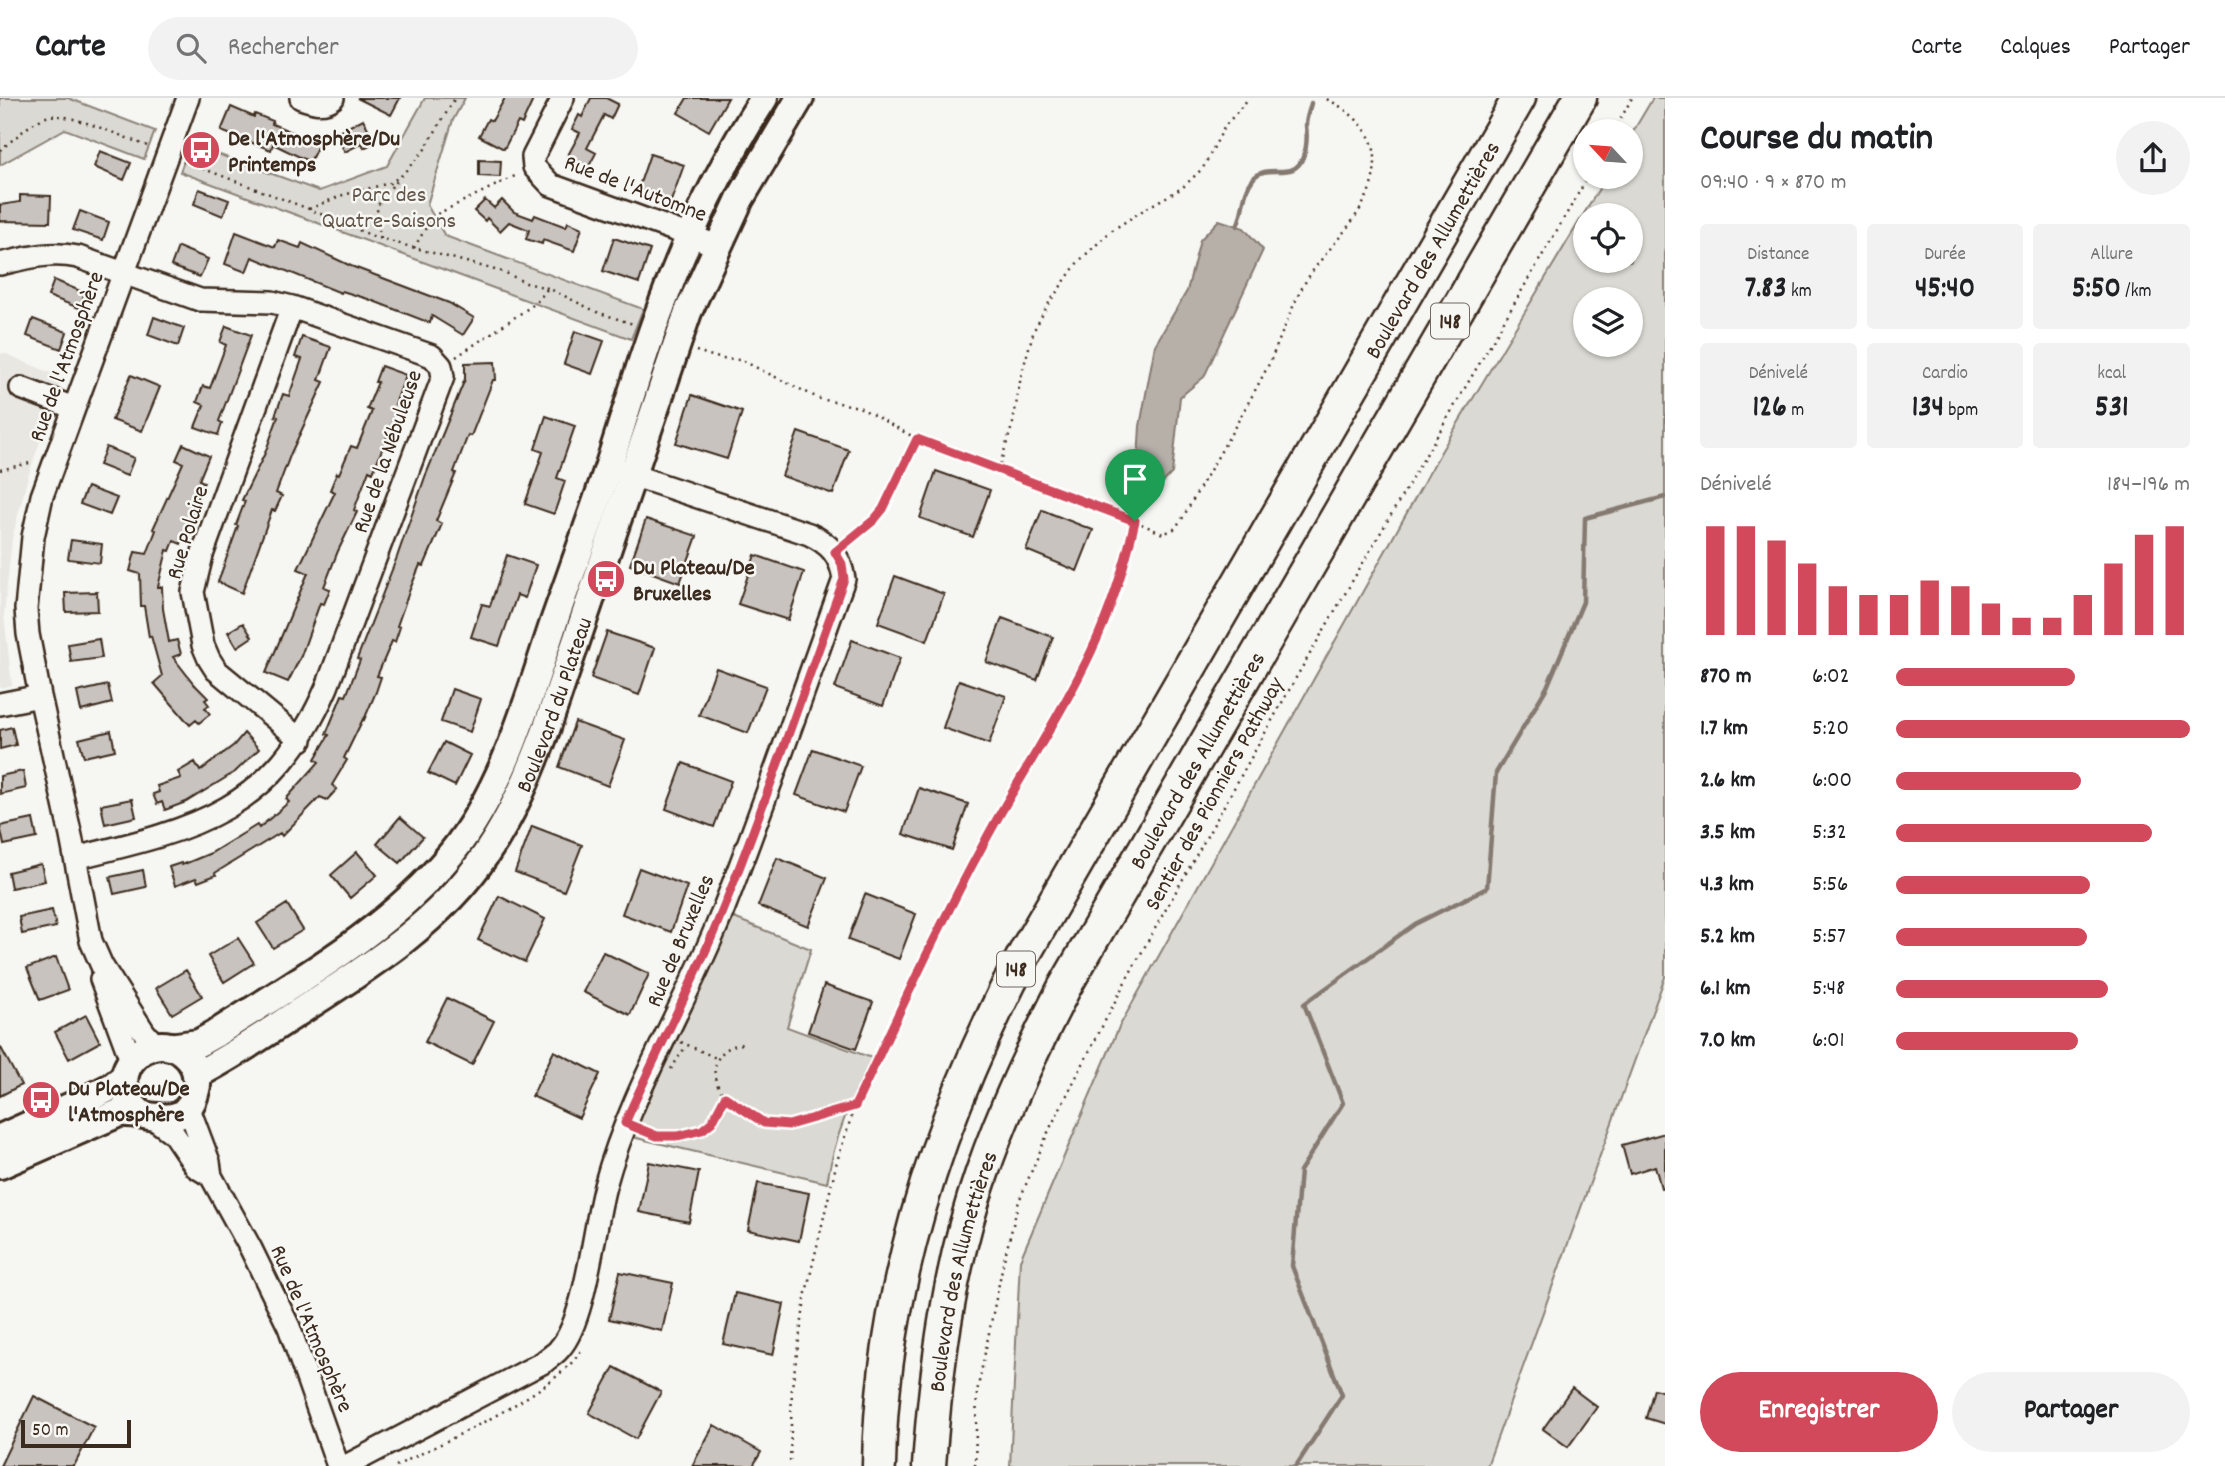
<!DOCTYPE html>
<html lang="fr">
<head>
<meta charset="utf-8">
<style>
  body { margin:0; font-family:Dekko,sans-serif; background:#f2f2f2; color:#202124; height:100vh; display:flex; flex-direction:column; font-size:26px; white-space:nowrap }
  * { box-sizing:border-box; margin:0 }
  p { font-size:23px; color:#757577 }
  .icon { flex:none; width:38px; height:38px; fill:none; stroke:currentColor; stroke-width:2; stroke-linecap:round; stroke-linejoin:round }
  .map { position:relative; flex:1; overflow:hidden }
  .sheet { display:flex; flex-direction:column; background:#fff; width:560px }
  .sheet>* { flex:none }
  .needle { width:46px; rotate:296deg }
  .fabs { position:absolute; left:1573px; top:21px; display:grid; gap:14px }
  .fabs a { display:grid; place-items:center; width:70px; height:70px; border-radius:50%; background:#fff; box-shadow:0 2px 5px #0004; font-size:35px }
  .scale { position:absolute; left:21px; bottom:18px; width:110px; box-sizing:border-box; padding-left:7px; border:4px solid #3b2a1e; border-top:0; font-size:19px; line-height:24px; white-space:nowrap; color:#3b2a1e; -webkit-text-stroke:5px #f6f6f2; paint-order:stroke }
  .pin { position:absolute; display:grid; place-items:center; width:60px; height:60px; color:#fff; margin:-72px -30px; border-radius:50% 50% 50% 0; rotate:-45deg; box-shadow:0 0 7px #0007 }
  .pin .icon { rotate:45deg }
  .round { display:grid; place-items:center; flex:none; width:74px; height:74px; border-radius:37px; background:#f2f2f2 }
  .summary { display:flex; align-items:center; justify-content:space-between; height:119px; padding:0 35px }
  h1 { font-size:38px; font-weight:700; line-height:52px }
  .metrics { display:grid; grid-template-columns:repeat(3,1fr); gap:10px; height:119px; padding:7px 35px }
  .metrics div { display:grid; align-content:center; border-radius:7px; background:#f2f2f2; text-align:center }
  .metrics b { font-size:30px; font-weight:700 }
  .metrics small { font-size:19px; font-weight:400 }
  .metrics p { font-size:19px }
  .chart { height:196px; padding:14px 35px }
  .chart p { display:flex; justify-content:space-between }
  .chart svg { width:100%; height:126px; margin-top:7px; stroke:#d1495b; stroke-width:6 }
  .action { display:flex; gap:14px; margin-top:auto; padding:14px 35px }
  .action a { flex:1; height:80px; border-radius:42px; background:#d1495b; color:#fff; font-size:28px; font-weight:700; line-height:80px; text-align:center }
  .action a+a { background:#f2f2f2; color:#202124 }
  ul { padding:0 35px; list-style:none; font-size:23px }
  li { display:grid; grid-template-columns:112px 84px 1fr; align-items:center; height:52px }
  li i { height:18px; border-radius:9px; background:#d1495b }
  header { display:flex; align-items:center; gap:42px; box-sizing:border-box; height:98px; padding:0 35px; background:#fff; border-bottom:2px solid #e0e0e0 }
  header strong { font-size:33px }
  nav { display:flex; gap:38px; margin-inline-start:auto; font-size:24px }
  .search { width:490px; height:63px; background:#f2f2f2; display:flex; align-items:center; gap:18px; box-sizing:border-box; padding:0 24px; border-radius:38px; color:#757577; font-size:26px }
  main { display:flex; flex:1; min-height:0 }
  .map>svg:first-child { display:block }
  .built { fill:#e8e7e2 }
  .green { fill:#dad9d3; stroke:#8a8278; stroke-width:2; fill-rule:evenodd }
  .water { fill:#b6b0a9; stroke:#857a71; stroke-width:2 }
  .lines { fill:none; stroke-linecap:round; stroke-linejoin:round }
  .stream { stroke:#857a71; stroke-width:4.5 }
  .building { fill:#c8c3be; stroke:#3b2a1e; stroke-width:2 }
  .minor-casing { stroke:#3b2a1e; stroke-width:26 }
  .major-casing { stroke:#3b2a1e; stroke-width:32 }
  .highway-casing { stroke:#3b2a1e; stroke-width:37 }
  .path { stroke:#3b2a1e; stroke-width:2.5; stroke-dasharray:2 5; stroke-linecap:butt }
  .minor { stroke:#f6f6f2; stroke-width:21 }
  .major { stroke:#f6f6f2; stroke-width:26 }
  .highway { stroke:#f6f6f2; stroke-width:32 }
  .route-casing { stroke:#fff; stroke-width:14 }
  .route { stroke:#d1495b; stroke-width:9 }
  .labels { text-anchor:middle; stroke-width:5; stroke-linejoin:round; paint-order:stroke }
  .shield { fill:#f6f6f2; stroke:#73675e; stroke-width:2 }
  .shield-label { font-size:21px; font-weight:bold; fill:#3b2a1e }
  .poi-label { font-size:23px; font-weight:bold; fill:#3b2a1e; stroke:#f6f6f2; text-anchor:start }
  .street-label { font-size:23px; fill:#3b2a1e; stroke:#f6f6f2 }
  .park-label { font-size:23px; fill:#63564b; stroke:#f6f6f2 }
</style>
</head>
<body>
<header>
<strong>Carte</strong>
<div class="search"><svg class="icon" aria-label="search" viewBox="0 0 24 24"><circle cx="10" cy="10" r="6"/><path d="M15 15l6 6"/></svg>Rechercher</div>
<nav><a>Carte</a><a>Calques</a><a>Partager</a></nav>
</header>
<main>
<div class="map">
<svg width="1665" height="1368" viewBox="0 0 1665 1368">
  <rect width="100%" height="100%" fill="#f6f6f2"/>
  <filter id="ink" filterUnits="userSpaceOnUse"><feTurbulence type="fractalNoise" baseFrequency=".0143" numOctaves="2"/><feDisplacementMap in="SourceGraphic" scale="14" xChannelSelector="R" yChannelSelector="G"/><feConvolveMatrix kernelMatrix="1 2 1 2 8 2 1 2 1" color-interpolation-filters="sRGB"/></filter>
  <g filter="url(#ink)">
    <path class="built" d="M4 255 62 280 28 378 12 441 4 517 12 587 0 590V256Z"/>
    <path class="green" d="M0 0H68L155 33 144 61 65 31 0 67Z
      M425 0H465L453 22 427 107 445 138 643 211 631 241 180 74 190 46 319 93 387 68Z
      M1653 0H1665V879L1487 1368H1010L1020 1162 1119 929 1442 352 1606 79H1631V37ZM1631 117V163H1586V117ZM1631 201V247H1586V201Z
      M734 820 811 851 787 929 872 960C851 1001 834 1040 827 1085L628 1038 692 900Z"/>
    <path class="water" d="M1219 122 1244 130 1263 152 1204 279 1180 299 1172 375 1158 390 1137 377 1140 328 1155 247 1187 193 1200 142Z"/>
    <g class="lines">
      <path class="stream" d="M1237 128C1244 114 1242 95 1253 81 1267 63 1294 85 1303 59 1307 50 1307 36 1306 27 1306 20 1310 11 1311 5
        M1296 1368 1342 1297 1292 1168 1300 1073 1343 1005 1304 906 1415 826 1487 790 1496 675 1547 589 1583 504 1585 420 1665 399"/>
    </g>
    <path class="building" d="M357 0H400L391 17Z
      M505 0H534L522 26 518 24 504 51 479 38 488 21 492 23Z
      M591 0H606L618 6 611 21 604 17 587 50 596 55 588 70 567 59 580 35 572 31 579 17 582 19Z
      M687 0H728L709 33 678 15Z
      M231 9 254 19 255 16 273 23 272 26 319 45 310 64 273 46 271 52 221 33Z
      M363 21 375 44 364 50 362 45 345 54 335 36Z
      M100 53 131 65 124 82 94 69Z
      M650 56 684 67 671 103 638 91Z
      M479 62 501 63 500 79 479 78Z
      M199 91 229 102 223 118 194 106Z
      M20 97 51 98 50 124 0 123V107L20 104Z
      M485 102 494 110 502 102 514 114 533 121 535 117 566 129 568 124 582 130 574 153 543 142 542 146 526 141 529 132 509 124 500 133 487 120 485 123 474 113Z
      M80 113 109 124 103 142 73 132Z
      M236 134 275 149 278 142 300 150 302 145 351 168 449 205 474 220 463 237 432 218 430 225 368 201 342 193 341 195 252 159 246 174 225 166Z
      M614 140 650 152 639 185 603 173Z
      M178 149 208 161 200 179 171 168Z
      M54 182 85 195 79 210 48 198Z
      M154 219 184 230 178 248 148 237Z
      M33 221 67 234 61 251 27 238Z
      M226 228 251 237 219 323 222 325 218 337 195 329 204 307 197 304 203 288 210 290 226 247 220 244Z
      M575 233 604 243 592 276 564 266Z
      M302 239 331 249 319 282 324 284 291 355 276 395 282 398 275 413 272 412 242 495 218 484 238 428 236 427 245 403 242 402 265 355 278 319 275 318 283 296 289 298 302 261 295 259Z
      M495 264 496 282H493L471 338 468 337 454 374 456 375 436 423 442 426 424 468 420 467 410 491 397 528 400 529 395 544 392 543 377 578 381 579 376 594 364 622 363 621 344 660 347 662 332 687 337 691 327 702 320 699 282 738 280 735 215 775 216 777 198 784 196 780 175 788 169 769 181 765 182 767 211 755 257 727 259 730 289 704 286 701 319 664 315 661 329 637 326 636 342 597 346 598 360 562 357 561 397 459 425 379 465 281V265Z
      M381 268 406 277 395 306 399 308 373 374 369 372 354 412 357 414 338 453 324 489 330 491 324 506 320 505 301 558 288 584 266 575 308 475 298 471 335 394 330 392 337 375 339 376 351 348 357 350 372 313 367 311 378 284H375Z
      M131 277 160 289 142 333 112 322Z
      M692 297 742 314 727 361 676 345Z
      M546 318 575 328 557 380 565 383 554 416 525 406 543 354 535 351Z
      M798 334 849 352 833 396 782 378Z
      M183 346 209 358 199 382 204 384 193 408 195 409 181 446 174 443 170 453 167 452 158 489H162L163 511 169 544 177 542 181 556 173 559 194 586 208 600 205 602 209 607 205 610 210 616 199 625 196 622 190 627 154 585 162 578 151 538 149 539 144 508H141L140 476 130 473 135 454 147 456 156 432 153 431 183 365 176 362Z
      M106 349 134 360 127 378 99 367Z
      M936 373 990 392 973 439 920 420Z
      M87 389 117 400 110 417 80 406Z
      M1042 412 1093 432 1077 473 1026 452Z
      M646 421 697 438 680 485 630 467Z
      M71 442 102 446 100 465 68 461Z
      M507 457 536 467 525 500 517 497 499 548 471 539 482 506 490 508Z
      M755 457 804 474 788 522 738 506Z
      M895 478 944 496 927 543 878 525Z
      M97 494 98 513 66 514 65 495Z
      M1002 520 1053 539 1037 582 986 564Z
      M243 525 252 539 237 549 228 534Z
      M607 534 655 550 639 597 591 580Z
      M99 541 102 560 71 564 68 546Z
      M852 542 900 560 883 608 835 590Z
      M716 570 766 588 748 635 699 617Z
      M959 582 1006 598 989 646 943 630Z
      M108 587 112 605 81 613 77 594Z
      M452 591 481 601 470 634 441 624Z
      M575 624 625 642 608 688 559 669Z
      M12 629 16 647 0 651V632Z
      M111 633 115 652 84 659 79 641Z
      M244 635 259 651 235 674 186 704 165 712 162 704 157 706 153 696 159 694 157 688 181 680 178 674 195 664 200 673 234 647Z
      M444 644 470 657 455 688 428 675Z
      M813 651 861 668 844 714 796 697Z
      M683 665 731 683 714 729 666 711Z
      M23 673 26 690 0 696V678Z
      M919 690 968 706 952 752 903 736Z
      M132 701 136 719 105 726 101 707Z
      M400 719 423 739 400 765 377 746Z
      M33 721 37 740 4 747 0 728Z
      M532 728 582 747 564 793 515 774Z
      M357 754 377 777 350 800 331 777Z
      M777 760 827 780 808 828 758 808Z
      M41 766 45 783 11 790 8 774Z
      M639 770 687 788 671 834 622 816Z
      M143 772 146 789 114 796 110 779Z
      M865 796 916 816 899 861 848 842Z
      M499 798 545 821 525 864 478 842Z
      M287 806 303 832 273 850 257 825Z
      M52 812 56 829 22 836 19 819Z
      M238 840 254 865 224 884 208 858Z
      M603 854 649 876 630 917 583 894Z
      M56 859 68 892 40 902 27 870Z
      M186 872 202 898 172 916 156 890Z
      M824 887 873 904 856 951 808 934Z
      M447 900 494 923 472 967 425 944Z
      M86 917 100 944 69 961 55 934Z
      M0 948 21 987 0 998Z
      M554 953 600 976 579 1020 532 998Z
      M1665 1035V1090H1661L1655 1068 1630 1076 1622 1047Z
      M649 1064 699 1074 689 1124 639 1114Z
      M758 1085 809 1095 799 1143 748 1132Z
      M620 1174 673 1185 662 1233 609 1221Z
      M735 1195 784 1206 773 1257 723 1246Z
      M614 1269 661 1294 636 1341 589 1315Z
      M1572 1290 1597 1309 1568 1349 1543 1331Z
      M1654 1291 1665 1294V1326L1646 1320Z
      M34 1298 94 1329 74 1368H0Z
      M714 1327 761 1354 753 1368H692Z"/>
    <g class="lines">
      <g class="minor-casing">
        <path id="minor" d="M301 0C312 4 323 8 333 0
          M563 0 533 59 534 69 551 87 718 148
          M0 166C27 160 50 153 78 159L200 202 272 204 292 209 432 258 441 268 443 279 327 589C273 713 196 731 75 760
          M292 209 202 457 193 494 203 547 209 561 216 572 301 642
          M21 290 74 310
          M0 606 40 598
          M101 881 131 962
          M156 948 144 934 102 868 91 843 71 738 40 598 28 536 26 511 33 439 42 398 188 0
          M188 1008 209 1064 211 1078 251 1151 289 1229 338 1368
          M153 1020 173 1035 196 1069 211 1078
          M346 1368 544 1264C549 1259 556 1256 560 1250 586 1221 594 1128 605 1088 631 993 684 910 720 820 764 708 803 594 844 481 840 457 830 446 809 436L620 373"/>
      </g>
      <g class="major-casing">
        <g id="major">
          <path d="M169 949 199 945 215 936C299 882 387 834 451 756 505 689 528 601 555 521 573 470 592 418 609 367 625 317 640 266 658 217 685 142 721 67 764 0"/>
          <path id="s1" d="M196 977C234 958 269 933 305 910 372 867 441 823 486 756 512 718 530 675 546 632L688 214 740 101 800 0"/>
          <path d="M0 1040 91 999 111 989 124 979"/>
          <path d="M0 1067 119 1015C147 1012 185 1038 196 992 199 982 196 970 189 961 157 921 96 975 139 1014"/>
        </g>
      </g>
      <g class="highway-casing">
        <g id="highway">
          <path id="s2" d="M879 1368C882 1186 942 1010 1027 851L1519 0"/>
          <path id="s3" d="M929 1368C936 1269 949 1169 982 1075 1004 1011 1033 951 1064 890L1580 0"/>
        </g>
      </g>
      <path class="path" d="M1614 33 1632 0
        M0 52C15 41 32 22 50 18 68 14 130 42 150 49
        M183 63 309 111 375 139 506 175 526 185 548 190 597 214 633 226
        M309 111 343 97 390 85 402 77 425 51 455 0
        M381 141C373 106 376 105 400 80
        M414 150 433 118 519 76
        M696 253 722 261 741 262 820 301 859 309 917 341 1135 423 1118 480 1091 553 942 823 855 1008 837 1063 806 1195 792 1289 790 1368
        M456 259 536 205 548 190
        M0 372 34 364
        M998 373 1013 325 1021 278 1034 232 1049 205 1078 164 1111 133 1145 111 1182 90 1203 70 1225 28 1249 0
        M1135 423 1163 436 1174 431 1182 421C1211 370 1241 320 1268 268 1280 242 1289 215 1302 190 1325 147 1374 116 1375 63 1376 34 1348 10 1324 0
        M848 443 874 422 883 411 917 341
        M681 944 716 960
        M742 946C715 949 706 976 724 997 728 1002 733 1003 738 1006 746 1013 754 1022 764 1025 790 1033 829 1015 855 1008
        M671 971 686 948
        M643 1032C662 1040 697 1042 712 1024 717 1017 721 1007 725 999
        M396 1368C441 1345 562 1292 583 1249
        M975 1368 977 1294 1003 1166 1019 1103 1049 1032 1125 884 1297 578 1588 79"/>
      <use href="#minor" class="minor"/>
      <use href="#major" class="major"/>
      <use href="#highway" class="highway"/>
    </g>
  </g>
  <g class="lines" filter="url(#ink)">
    <g class="route-casing">
      <path id="route" d="M917 341 1135 423C1125 467 1110 514 1091 554 1060 620 1018 681 984 745 937 831 897 920 855 1008L789 1027 764 1025 725 999 712 1024 702 1032 678 1038H657L625 1025C655 956 691 891 719 821 765 709 802 594 844 481L842 466 835 454 874 422 883 411Z"/>
    </g>
    <use href="#route" class="route"/>
  </g>
  <defs>
    <g id="bus-disc" transform="scale(2.0125)"><circle r="9.5" fill="#d1495b" stroke="#f6f6f2"/><path d="M-5-6H5V4H4V6H2V4H-2V6H-4V4H-5ZM-3.5-4V0h7V-4ZM-3.5 1.2v1.5H-2V1.2ZM2 1.2v1.5H3.5V1.2Z" fill="#fff"/></g>
  </defs>
  <g fill-rule="evenodd">
    <use href="#bus-disc" x="201" y="52"/>
    <use href="#bus-disc" x="606" y="481"/>
    <use href="#bus-disc" x="41" y="1002"/>
  </g>
  <g class="labels">
    <g class="shield">
      <rect x="1431" y="205.5" width="38" height="35" rx="5"/>
      <rect x="997" y="853.5" width="38" height="35" rx="5"/>
    </g>
    <g class="shield-label">
      <text x="1450" y="230">148</text>
      <text x="1016" y="878">148</text>
    </g>
    <g class="poi-label">
      <text x="228" y="47">De l'Atmosphère/Du<tspan x="228" dy="26">Printemps</tspan></text>
      <text x="633" y="476">Du Plateau/De<tspan x="633" dy="26">Bruxelles</tspan></text>
      <text x="68" y="997">Du Plateau/De<tspan x="68" dy="26">l'Atmosphère</tspan></text>
    </g>
    <g class="street-label">
      <text transform="translate(636 89) rotate(21)" y="8">Rue de l'Automne</text>
      <text dy="8" stroke="none"><textPath href="#s2" startOffset="1351">Boulevard des Allumettières</textPath></text>
      <text transform="translate(65 258) rotate(-70)" y="8">Rue de l'Atmosphère</text>
      <text transform="translate(386 353) rotate(-71)" y="8">Rue de la Nébuleuse</text>
      <text transform="translate(186 434) rotate(-73)" y="8">Rue Polaire</text>
      <text dy="8" stroke="none"><textPath href="#s1" startOffset="532">Boulevard du Plateau</textPath></text>
      <text dy="8" stroke="none"><textPath href="#s3" startOffset="765">Boulevard des Allumettières</textPath></text>
      <text transform="translate(1213 695) rotate(-61)" y="8">Sentier des Pionniers Pathway</text>
      <text transform="translate(679 842) rotate(-67)" y="8">Rue de Bruxelles</text>
      <text dy="8" stroke="none"><textPath href="#s3" startOffset="198">Boulevard des Allumettières</textPath></text>
      <text transform="translate(313 1230) rotate(67)" y="8">Rue de l'Atmosphère</text>
    </g>
    <g class="park-label">
      <text x="389" y="103">Parc des<tspan x="389" dy="26">Quatre-Saisons</tspan></text>
    </g>
  </g>
</svg>
<div class="fabs">
<a><svg class="needle" viewBox="-14 -14 28 28"><path d="M0-13l5 13h-10z" fill="#e53935"/><path d="M0 13l5-13h-10z" fill="#757577"/></svg></a>
<a><svg class="icon" aria-label="locate" viewBox="0 0 24 24"><circle cx="12" cy="12" r="6"/><path d="M12 2v4M12 18v4M2 12h4M18 12h4"/></svg></a>
<a><svg class="icon" aria-label="layers" viewBox="0 0 24 24"><path d="M12 4l9 5-9 5-9-5zM3 14l9 5 9-5"/></svg></a>
</div>
<div class="scale">50 m</div>
<div class="pin" style="left:1135px;top:423px;background:#1e9e55"><svg class="icon" aria-label="arrive" viewBox="0 0 24 24"><path d="M6 21V4h12l-3 4 3 4H6"/></svg></div>
</div>
<section class="sheet">
<div class="summary"><div><h1>Course du matin</h1><p>09:40 · 9 × 870 m</p></div><a class="round"><svg class="icon" aria-label="share" viewBox="0 0 24 24"><path d="M12 15V3M7 8l5-5 5 5M5 13v7h14v-7"/></svg></a></div>
<div class="metrics">
<div><p>Distance</p><b>7.83<small> km</small></b></div>
<div><p>Durée</p><b>45:40</b></div>
<div><p>Allure</p><b>5:50<small> /km</small></b></div>
</div>
<div class="metrics">
<div><p>Dénivelé</p><b>126<small> m</small></b></div>
<div><p>Cardio</p><b>134<small> bpm</small></b></div>
<div><p>kcal</p><b>531</b></div>
</div>
<div class="chart"><p><span>Dénivelé</span>184–196 m</p>
<svg viewBox="0 0 160 44" preserveAspectRatio="none"><path d="M5 44V6M15 44V6M25 44V11M35 44V19M45 44V27M55 44V30M65 44V30M75 44V25M85 44V27M95 44V33M105 44V38M115 44V38M125 44V30M135 44V19M145 44V9M155 44V6"/></svg>
</div>
<ul>
<li><b>870 m</b>6:02<i style="width:61%"></i></li>
<li><b>1.7 km</b>5:20<i style="width:100%"></i></li>
<li><b>2.6 km</b>6:00<i style="width:63%"></i></li>
<li><b>3.5 km</b>5:32<i style="width:87%"></i></li>
<li><b>4.3 km</b>5:56<i style="width:66%"></i></li>
<li><b>5.2 km</b>5:57<i style="width:65%"></i></li>
<li><b>6.1 km</b>5:48<i style="width:72%"></i></li>
<li><b>7.0 km</b>6:01<i style="width:62%"></i></li>
</ul>
<div class="action"><a>Enregistrer</a><a>Partager</a></div>
</section>
</main>
</body>
</html>
